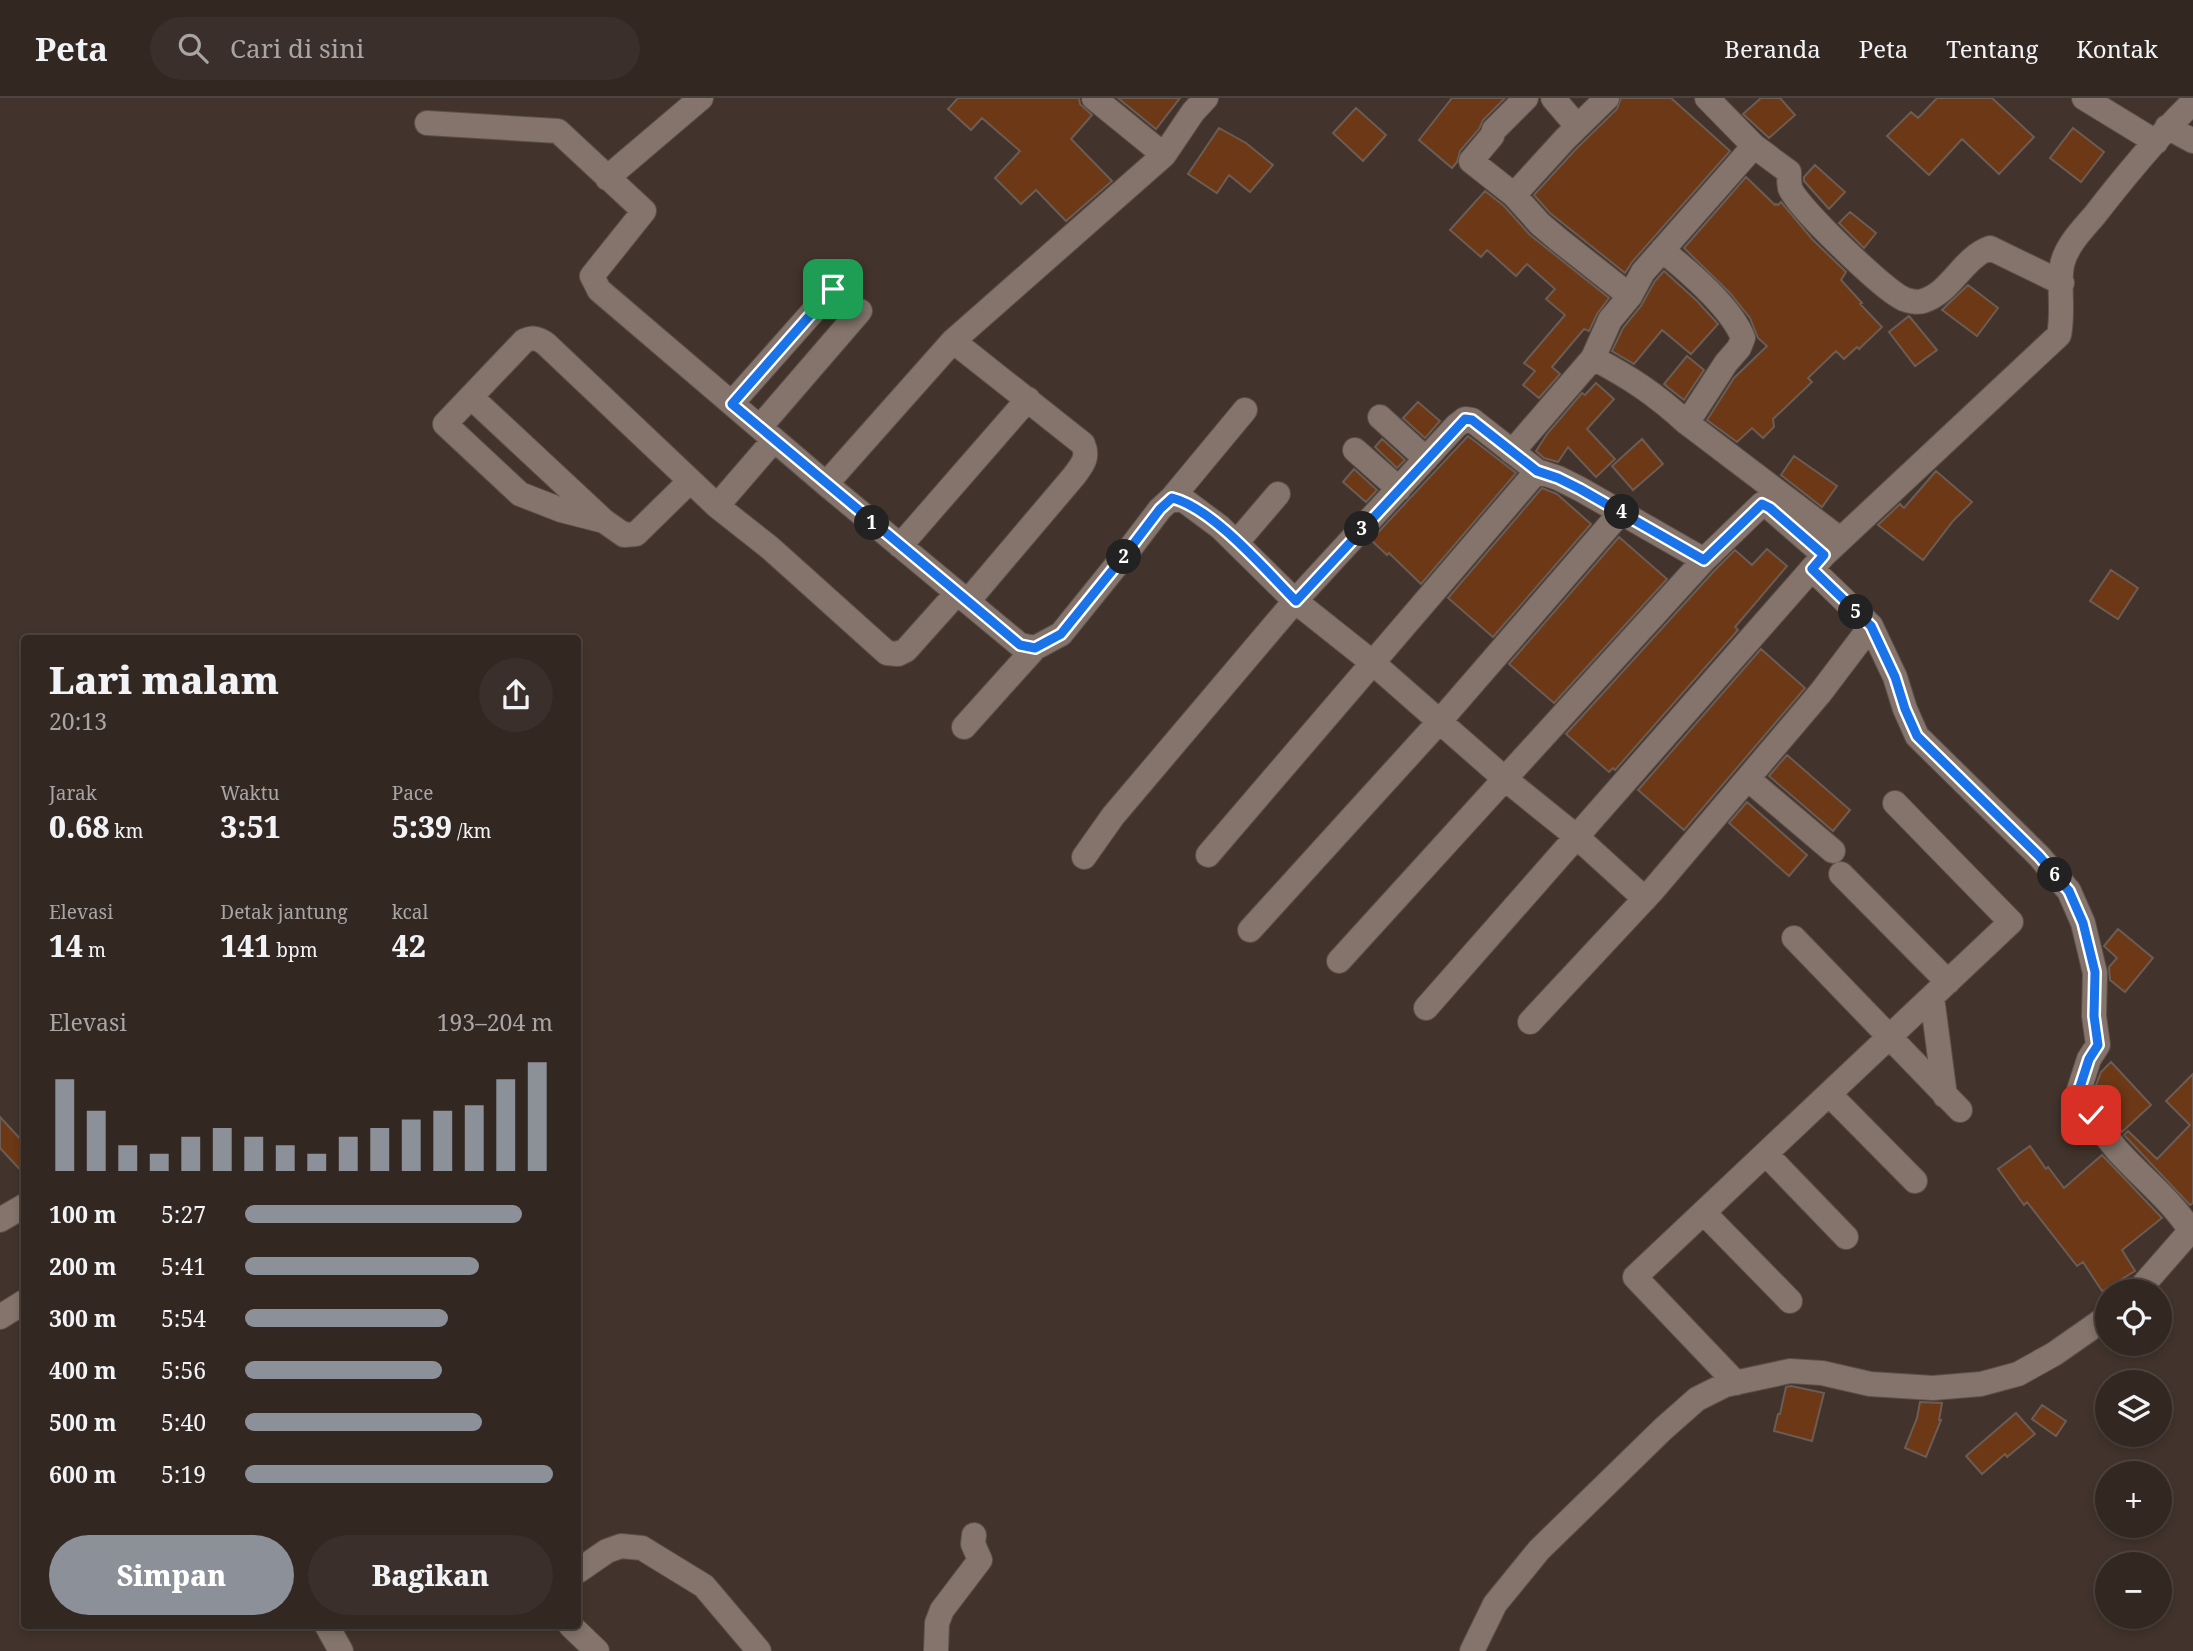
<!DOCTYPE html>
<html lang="id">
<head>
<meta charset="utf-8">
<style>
  body { margin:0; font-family:"Noto Serif",serif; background:#3a2f2a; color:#f1f3f6; height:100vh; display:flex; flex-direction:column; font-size:26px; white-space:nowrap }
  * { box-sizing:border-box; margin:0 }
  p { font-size:23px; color:#a8a5a5 }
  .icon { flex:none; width:38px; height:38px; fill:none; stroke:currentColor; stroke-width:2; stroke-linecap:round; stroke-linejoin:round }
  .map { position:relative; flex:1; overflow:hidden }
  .drawer { position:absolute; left:21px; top:537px; width:560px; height:994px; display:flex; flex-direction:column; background:#322721; border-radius:7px; box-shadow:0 4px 10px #0003,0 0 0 2px #4d443f }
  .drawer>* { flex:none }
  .fabs { position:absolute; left:2095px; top:1181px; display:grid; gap:14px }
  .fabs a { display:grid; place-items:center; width:77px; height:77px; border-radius:50%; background:#322721; box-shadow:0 4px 10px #0003,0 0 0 2px #4d443f; font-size:35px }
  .pin { position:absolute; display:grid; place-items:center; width:60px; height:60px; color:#fff; margin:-30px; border-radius:14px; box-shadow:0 4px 10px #0006 }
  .km { position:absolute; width:35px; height:35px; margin:-18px; border-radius:50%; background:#222; color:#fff; font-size:19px; line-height:35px; text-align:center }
  .round { display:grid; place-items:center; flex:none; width:74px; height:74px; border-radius:37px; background:#3a2f2a }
  .headline { display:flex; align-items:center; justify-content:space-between; height:119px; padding:0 28px }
  h1 { font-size:38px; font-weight:800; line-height:52px }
  .figures { display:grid; grid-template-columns:repeat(3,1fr); gap:10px; height:119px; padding:7px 28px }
  .figures div { display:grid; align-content:center }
  .figures b { font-size:30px; font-weight:800 }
  .figures small { font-size:19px; font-weight:400 }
  .figures p { font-size:19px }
  .chart { height:196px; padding:14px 28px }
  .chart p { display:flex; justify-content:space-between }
  .chart svg { width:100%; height:126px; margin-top:7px; stroke:#8c9099; stroke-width:6 }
  .action { display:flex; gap:14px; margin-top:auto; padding:14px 28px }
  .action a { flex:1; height:80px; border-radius:42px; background:#8c9099; color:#fff; font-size:28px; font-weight:800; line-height:80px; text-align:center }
  .action a+a { background:#3a2f2a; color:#f1f3f6 }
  ul { padding:0 28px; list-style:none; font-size:23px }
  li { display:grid; grid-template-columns:112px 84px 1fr; align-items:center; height:52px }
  li i { height:18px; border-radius:9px; background:#8c9099 }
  header { display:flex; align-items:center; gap:42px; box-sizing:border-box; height:98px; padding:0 35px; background:#322721; border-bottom:2px solid #4d443f }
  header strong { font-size:33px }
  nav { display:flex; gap:38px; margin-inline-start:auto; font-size:24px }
  .search { width:490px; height:63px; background:#3a2f2a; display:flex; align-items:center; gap:18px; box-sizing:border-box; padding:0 24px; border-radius:38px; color:#a8a5a5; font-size:26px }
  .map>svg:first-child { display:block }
  .building { fill:#6c3816; stroke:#6c5c53; stroke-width:2 }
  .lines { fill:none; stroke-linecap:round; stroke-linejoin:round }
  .minor-casing { stroke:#5c504a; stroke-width:26 }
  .minor { stroke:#84746b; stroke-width:24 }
  .route-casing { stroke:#fff; stroke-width:14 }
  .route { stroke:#1a73e8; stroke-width:9 }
</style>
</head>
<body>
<header>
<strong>Peta</strong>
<div class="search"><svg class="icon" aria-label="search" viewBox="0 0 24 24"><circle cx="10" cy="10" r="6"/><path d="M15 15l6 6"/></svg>Cari di sini</div>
<nav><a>Beranda</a><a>Peta</a><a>Tentang</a><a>Kontak</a></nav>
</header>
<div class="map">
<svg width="2193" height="1553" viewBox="0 0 2193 1553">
  <rect width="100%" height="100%" fill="#42342c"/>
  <path class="building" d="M958 0H1079L1080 6 1092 17 1071 41 1112 83 1066 123 1036 92 1021 106 995 80 1020 53 982 20 971 32 948 11Z
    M1118 0H1180L1156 31Z
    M1452 0H1505L1483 22 1479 31 1460 53 1457 64 1452 70 1419 42Z
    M1621 0H1671L1730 53 1632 164 1625 175 1550 115 1534 97 1576 51 1617 11Z
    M1761 0H1780L1795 17 1769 40 1743 16Z
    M1937 0H1992L2034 39 1999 76 1962 41 1929 77 1887 38 1911 14 1918 20Z
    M1356 10 1386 37 1363 63 1333 35Z
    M1219 30 1246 45 1273 67 1250 94 1229 77 1217 95 1188 76Z
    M2073 30 2104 54 2081 84 2050 60Z
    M1815 67 1845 94 1829 111 1804 83V79Z
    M1746 79 1775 107 1776 106 1778 107 1781 104 1812 141 1846 174 1841 182 1862 205 1860 206 1882 229 1859 251 1857 249 1844 261 1836 253 1808 280 1812 284 1773 321 1774 329 1763 340 1752 330 1737 344 1707 322 1734 280 1767 248 1758 240 1750 220 1730 195 1684 150Z
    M1485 93 1504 108 1530 137 1609 200 1597 216 1589 233 1584 231 1552 269 1560 276 1539 300 1523 287 1535 273 1524 265 1565 217 1546 201 1555 191 1527 166 1516 178 1487 152 1481 159 1450 132Z
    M1850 114 1876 135 1864 150 1839 125Z
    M1664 173 1697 203 1718 226 1691 256 1662 232 1634 266 1612 253 1623 230 1641 208 1655 183Z
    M1968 187 1998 210 1977 238 1942 212Z
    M1909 218 1937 252 1915 268 1889 234Z
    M1687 258 1704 272 1684 302 1664 286Z
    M1596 285 1614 301 1587 331 1615 361 1596 379 1568 349 1558 364 1544 360 1536 353 1547 336 1582 295 1585 297Z
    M1418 304 1440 323 1425 340 1403 320Z
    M1468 338 1516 375 1421 486 1389 455 1387 457 1371 442Z
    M1382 341 1405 362 1397 370 1375 349Z
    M1642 341 1663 366 1633 392 1612 368Z
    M1794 358 1837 388 1822 409 1781 377Z
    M1354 371 1377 392 1366 404 1343 384Z
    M1936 373 1972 404 1953 423 1923 462 1878 427 1900 406 1904 410Z
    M1542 390 1557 396 1591 426 1493 539 1448 500Z
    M1619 439 1667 481 1554 605 1509 566Z
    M1767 451 1787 468 1735 529 1738 532 1615 672 1613 670 1609 674 1566 636 1715 472 1735 452 1752 467Z
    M2111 472 2138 490 2118 521 2090 503Z
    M1761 551 1805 590 1684 732 1638 692Z
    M1787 657 1850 712 1833 733 1769 678Z
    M1747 704 1807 757 1789 778 1729 725Z
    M2118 831 2153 860 2125 894 2110 882 2109 869 2117 860 2104 848Z
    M2111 964 2151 1007 2122 1034 2106 1012 2113 1006 2096 987 2101 974Z
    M2193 976V1105L2190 1107 2124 1037 2128 1033 2157 1061 2190 1027 2166 1003Z
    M0 1019 24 1045V1076L0 1050Z
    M2030 1048 2046 1071 2048 1069 2064 1090 2102 1057 2162 1120 2122 1152 2135 1173 2102 1193 2083 1164 2077 1168 2027 1104 2024 1107 1998 1071Z
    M1791 1288 1824 1295 1812 1343 1774 1333 1778 1316H1780L1786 1289Z
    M1920 1304 1942 1305 1939 1322H1941L1926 1359 1905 1350 1917 1320Z
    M2042 1307 2066 1323 2056 1338 2032 1321Z
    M2016 1315 2035 1336 2007 1359 2005 1356 1982 1376 1966 1358Z"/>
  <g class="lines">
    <g class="minor-casing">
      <path id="minor" d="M1094 0 1164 57
        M1526 0 1494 32 1492 38 1471 63 1514 97 1540 126 1559 142 1630 198 1643 174 1754 48 1707 0
        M1553 0 1577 28
        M2084 0 2156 44
        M427 25 558 33 644 113 592 178 599 192 826 386 1020 547 1035 550 1061 536 1128 453 1160 411 1172 400 1185 403 1220 429 1295 503 1373 565 1505 681 1577 739 1645 801
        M2167 29 2193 43
        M1754 48 1789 74C1789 79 1789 85 1790 90 1797 109 1882 190 1902 200 1907 203 1918 205 1923 203 1952 194 1962 160 1990 150L2062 185
        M607 80 701 0
        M1514 97 1565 41 1607 0
        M1662 152C1688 173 1731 209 1743 240L1739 250 1726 265 1687 325 1840 441
        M953 243 1083 346C1089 360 1082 367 1074 378L968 503
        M1593 260C1631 280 1655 296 1687 325
        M471 299 604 423 624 437 636 436 690 383
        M732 305 833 191
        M1380 319 1426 361
        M760 329 860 213
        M774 342 717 408 769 449 887 555 898 556 906 552 957 495
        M1355 352 1399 391
        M1512 354 1593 260 1610 222 1630 198
        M826 386 953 243 1164 57 1193 14 1206 0
        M1172 400 1245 312
        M604 423 561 412 520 396 445 326 524 243C533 239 538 240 546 246L717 408
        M1237 444 1278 396
        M900 448 1028 301
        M1871 528 1895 579 1905 611 1917 638 2039 758 2069 793 2083 825 2095 875 2094 918 2098 947 2089 961 2079 992C2089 1014 2101 1033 2117 1052 2141 1079 2171 1102 2191 1133
        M964 629 1035 550
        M1748 681 1833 753
        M1208 757 1537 373 1558 380 1580 391 1704 462
        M1084 759 1113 718 1295 503 1456 328 1465 321 1472 322 1537 373
        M1841 776 1948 884
        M1250 832 1439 624 1621 414
        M1794 840 1960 1012
        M1339 863 1704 462 1762 406 1770 410 1824 457
        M1932 899 1945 998
        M1426 910 1824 457 2059 237C2064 213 2058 187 2062 167 2066 148 2082 132 2094 118 2125 78 2157 39 2193 4
        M1530 924 1653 792 1821 594 1871 528 1812 471
        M1829 996 1915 1083
        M1766 1056 1846 1139
        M1704 1115 1790 1203
        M0 1122 24 1108
        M2137 1194 2193 1130
        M0 1219 24 1204
        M1736 1285 1635 1179 2011 824 1895 705
        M578 1473 607 1453 621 1448 642 1450 704 1488 759 1553
        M327 1528 341 1553
        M571 1528 597 1553
        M936 1553 937 1525 942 1512 980 1462 973 1446 974 1437
        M1472 1553 1495 1506 1539 1452 1663 1331 1697 1301 1725 1287 1790 1273 1822 1275 1870 1286 1933 1290 1981 1286 2018 1276 2054 1256 2107 1219"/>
    </g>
    <use href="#minor" class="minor"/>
  </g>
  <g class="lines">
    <g class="route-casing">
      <path id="route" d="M833 191 732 306 988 520 1020 547 1035 550 1061 536 1128 453 1160 411 1172 400C1213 410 1266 473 1296 503L1465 321 1472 322 1537 373 1558 380 1580 391 1704 462 1762 406 1770 410 1824 457 1812 471 1871 528 1895 579 1905 611 1917 638 2039 758 2069 793 2083 825 2095 874 2094 918 2098 947 2089 961 2079 992 2091 1017"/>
    </g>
    <use href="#route" class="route"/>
  </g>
</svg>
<div class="fabs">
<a><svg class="icon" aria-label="locate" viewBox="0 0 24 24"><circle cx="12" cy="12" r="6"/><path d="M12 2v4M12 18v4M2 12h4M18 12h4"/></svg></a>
<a><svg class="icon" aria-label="layers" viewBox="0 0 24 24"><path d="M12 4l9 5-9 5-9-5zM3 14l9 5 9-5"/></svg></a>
<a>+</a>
<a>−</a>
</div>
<div class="pin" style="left:833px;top:191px;background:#1e9e55"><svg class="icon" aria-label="arrive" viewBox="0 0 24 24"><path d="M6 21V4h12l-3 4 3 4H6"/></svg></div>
<div class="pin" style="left:2091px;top:1017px;background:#d93025"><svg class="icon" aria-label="check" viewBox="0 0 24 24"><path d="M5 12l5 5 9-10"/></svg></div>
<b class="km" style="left:872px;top:425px">1</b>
<b class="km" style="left:1124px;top:459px">2</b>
<b class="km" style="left:1362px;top:431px">3</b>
<b class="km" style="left:1622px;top:414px">4</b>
<b class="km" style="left:1856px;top:514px">5</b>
<b class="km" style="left:2055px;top:777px">6</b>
<section class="drawer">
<div class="headline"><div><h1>Lari malam</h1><p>20:13</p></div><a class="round"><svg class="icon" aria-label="share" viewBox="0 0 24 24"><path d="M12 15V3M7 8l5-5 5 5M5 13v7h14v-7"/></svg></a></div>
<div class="figures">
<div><p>Jarak</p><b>0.68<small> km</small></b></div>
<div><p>Waktu</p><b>3:51</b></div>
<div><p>Pace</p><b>5:39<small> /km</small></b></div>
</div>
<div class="figures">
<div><p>Elevasi</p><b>14<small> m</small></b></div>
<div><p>Detak jantung</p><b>141<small> bpm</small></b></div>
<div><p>kcal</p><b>42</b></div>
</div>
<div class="chart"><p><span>Elevasi</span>193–204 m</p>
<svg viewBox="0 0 160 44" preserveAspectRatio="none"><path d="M5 44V12M15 44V23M25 44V35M35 44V38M45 44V32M55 44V29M65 44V32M75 44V35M85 44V38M95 44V32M105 44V29M115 44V26M125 44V23M135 44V21M145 44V12M155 44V6"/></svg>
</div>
<ul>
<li><b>100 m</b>5:27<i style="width:90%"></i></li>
<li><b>200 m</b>5:41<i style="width:76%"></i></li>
<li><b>300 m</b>5:54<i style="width:66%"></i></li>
<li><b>400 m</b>5:56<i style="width:64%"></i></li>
<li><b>500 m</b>5:40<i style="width:77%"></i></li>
<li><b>600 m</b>5:19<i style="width:100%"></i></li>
</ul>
<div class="action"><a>Simpan</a><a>Bagikan</a></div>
</section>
</div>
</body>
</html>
